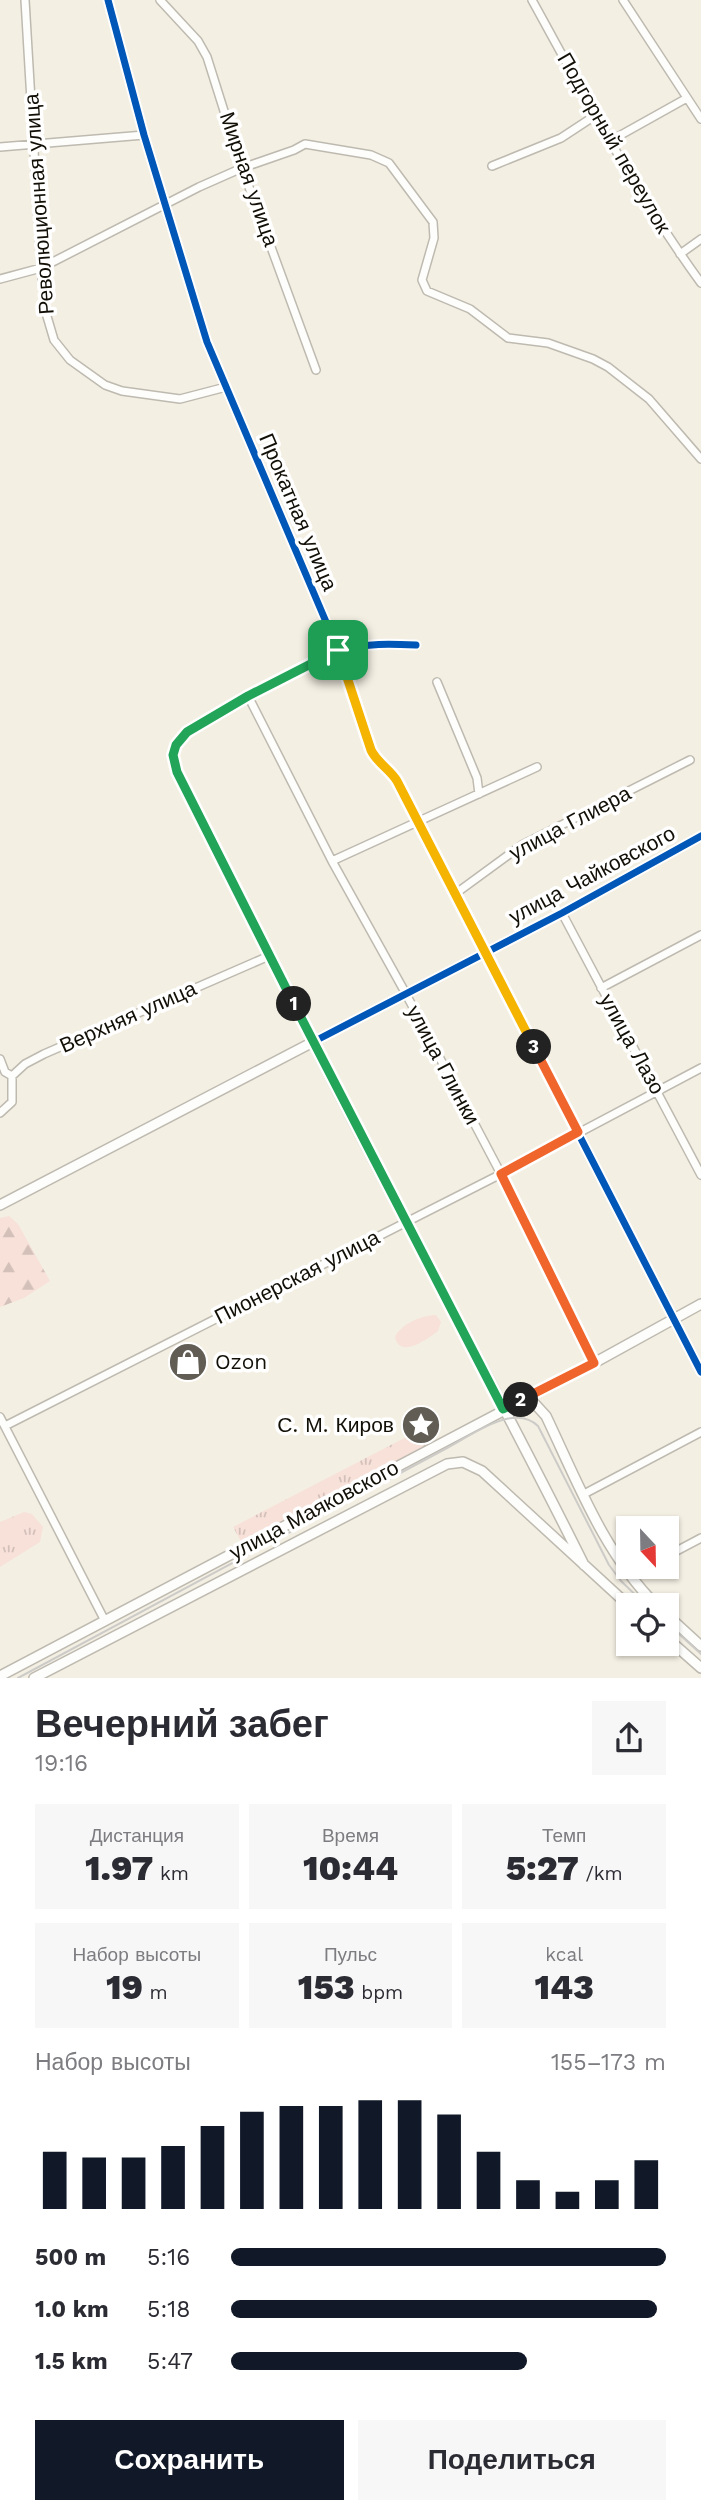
<!DOCTYPE html>
<html lang="ru">
<head>
<meta charset="utf-8">
<style>
  body { margin:0; font-family:"Work Sans",sans-serif; background:#f7f7f7; color:#2b2b33; height:100vh; display:flex; flex-direction:column; font-size:26px; white-space:nowrap }
  * { box-sizing:border-box; margin:0 }
  p { font-size:23px; color:#7c7c81 }
  .icon { flex:none; width:38px; height:38px; fill:none; stroke:currentColor; stroke-width:2; stroke-linecap:round; stroke-linejoin:round }
  .map { position:relative; height:1678px; overflow:hidden }
  .sheet { display:flex; flex-direction:column; background:#fff; flex:1 }
  .sheet>* { flex:none }
  .needle { width:46px; rotate:158deg }
  .buttons { position:absolute; left:616px; top:1516px; display:grid; gap:14px }
  .buttons a { display:grid; place-items:center; width:63px; height:63px; border-radius:0px; background:#fff; box-shadow:0 2px 5px #0004; font-size:35px }
  .pin { position:absolute; display:grid; place-items:center; width:60px; height:60px; color:#fff; margin:-30px; border-radius:14px; box-shadow:0 4px 10px #0006 }
  .km { position:absolute; width:35px; height:35px; margin:-18px; border-radius:50%; background:#222; color:#fff; font-size:19px; line-height:35px; text-align:center }
  .round { display:grid; place-items:center; flex:none; width:74px; height:74px; border-radius:0px; background:#f7f7f7 }
  .head { display:flex; align-items:center; justify-content:space-between; height:119px; padding:0 35px }
  h1 { font-size:38px; font-weight:800; line-height:52px }
  .metrics { display:grid; grid-template-columns:repeat(3,1fr); gap:10px; height:119px; padding:7px 35px }
  .metrics div { display:grid; align-content:center; border-radius:0px; background:#f7f7f7; text-align:center }
  .metrics b { font-size:35px; font-weight:800 }
  .metrics small { font-size:19px; font-weight:400 }
  .metrics p { font-size:19px }
  .chart { height:196px; padding:14px 35px }
  .chart p { display:flex; justify-content:space-between }
  .chart svg { width:100%; height:126px; margin-top:7px; stroke:#111827; stroke-width:6 }
  .action { display:flex; gap:14px; margin-top:auto; padding:14px 35px }
  .action a { flex:1; height:80px; border-radius:0px; background:#111827; color:#fff; font-size:28px; font-weight:800; line-height:80px; text-align:center }
  .action a+a { background:#f7f7f7; color:#2b2b33 }
  ul { padding:0 35px; list-style:none; font-size:23px }
  li { display:grid; grid-template-columns:112px 84px 1fr; align-items:center; height:52px }
  li i { height:18px; border-radius:9px; background:#111827 }
  .map>svg:first-child { display:block }
  .grass { fill:url(#grass-tufts) }
  .forest { fill:url(#forest-firs) }
  .pitch { fill:#f7e1d9 }
  .lines { fill:none; stroke-linecap:round; stroke-linejoin:round }
  .minor-casing { stroke:#bebab0; stroke-width:10 }
  .major-casing { stroke:#bebab0; stroke-width:12 }
  .minor { stroke:#fdfdfb; stroke-width:7 }
  .major { stroke:#fdfdfb; stroke-width:9 }
  .tram { stroke:#cccbc8; stroke-width:2 }
  .cycleway-casing { stroke:#fff; stroke-width:11 }
  .cycleway { stroke:#0057b8; stroke-width:7 }
  .split-1-casing { stroke:#fff; stroke-width:14 }
  .split-2-casing { stroke:#fff; stroke-width:14 }
  .split-3-casing { stroke:#fff; stroke-width:14 }
  .split-4-casing { stroke:#fff; stroke-width:14 }
  .split-1 { stroke:#22a559; stroke-width:9 }
  .split-2 { stroke:#22a559; stroke-width:9 }
  .split-3 { stroke:#f0652b; stroke-width:9 }
  .split-4 { stroke:#f5b400; stroke-width:9 }
  .labels { text-anchor:middle; stroke-width:7; stroke-linejoin:round; paint-order:stroke }
  .street-label { font-size:21px; fill:#120f07; stroke:#fff }
  .poi-label { font-size:21px; fill:#120f07; stroke:#fff; text-anchor:start }
</style>
</head>
<body>
<div class="map">
<svg width="701" height="1678" viewBox="0 0 701 1678">
  <defs>
    <pattern id="grass-tufts" width="24" height="20" patternUnits="userSpaceOnUse" patternTransform="scale(1.75)"><rect width="24" height="20" fill="#f7e1d9"/><path d="M3 7l-1-3M5 7V3M7 7l1-3M15 17l-1-3M17 17v-4M19 17l1-3" fill="none" stroke="#d3c0b9"/></pattern>
    <pattern id="forest-firs" width="22" height="20" patternUnits="userSpaceOnUse" patternTransform="scale(1.75)"><rect width="22" height="20" fill="#f7e1d9"/><path d="M5 1l3.5 6h-7zM16 11l3.5 6h-7z" fill="#d3c0b9"/></pattern>
  </defs>
  <rect width="100%" height="100%" fill="#f4efe3"/>
  <path class="grass" d="M418 1431 428 1448 242 1543 233 1527Z
    M24 1512 32 1514 43 1527 40 1542 0 1567V1522Z"/>
  <path class="forest" d="M9 1216 18 1224 50 1281 24 1298 0 1307V1218Z"/>
  <path class="pitch" d="M436 1315 441 1322 438 1331C426 1340 400 1359 395 1337 401 1324 422 1315 436 1315Z"/>
  <g class="lines">
    <g class="minor-casing">
      <path id="minor" d="M25 0 41 268 46 313 54 340 70 360 105 385 122 391 180 399 226 387
        M108 0 144 135 207 342 338 650 371 750C378 762 389 769 397 781L701 1372
        M160 0 198 41 207 57 242 168 316 370
        M532 0C585 96 636 194 701 283
        M623 0 701 119
        M610 141 687 98
        M0 147 144 135
        M492 166 561 138 596 115
        M680 254 701 239
        M0 279 41 268 199 187 242 168 294 150 305 144 371 155 389 163 433 222 434 238 422 280 427 291 470 309 508 338 548 343 593 359 608 367 649 399 701 459
        M416 645C391 644 367 643 342 650 320 655 193 722 181 737 172 749 173 759 177 772L313 1042 562 913 701 836
        M437 682 477 778 479 794
        M248 696 332 861 406 994 501 1174 594 1363
        M332 861 537 767
        M455 894 522 845 690 760
        M562 913 701 1175
        M601 988 701 935
        M0 1059 5 1072 12 1076 25 1064 44 1054 269 956
        M0 1113 12 1102V1076
        M0 1417 105 1621
        M5 1426 501 1174 701 1068
        M584 1494 701 1432
        M667 1556 701 1538
        M629 1575 647 1566"/>
    </g>
    <g class="major-casing">
      <path id="major" d="M0 1205 313 1042C401 1218 497 1389 584 1565
        M518 1404H535L546 1416C577 1481 604 1553 656 1605
        M667 1615 701 1646
        M667 1638 701 1668
        M0 1676 594 1363 701 1304
        M34 1678 447 1464 463 1462 482 1471 628 1605"/>
    </g>
    <use href="#minor" class="minor"/>
    <use href="#major" class="major"/>
    <path class="tram" d="M667 1623 701 1654
      M18 1678 447 1448C471 1436 514 1402 538 1426L609 1565 621 1581 646 1605"/>
    <g class="cycleway-casing">
      <path id="cycleway" d="M108 0 144 135 207 342 338 650 371 750C378 762 389 769 397 781L701 1372
        M416 645C391 644 367 643 342 650 320 655 193 722 181 737 172 749 173 759 177 772L313 1042 562 913 701 836"/>
    </g>
    <use href="#cycleway" class="cycleway"/>
  </g>
  <g class="lines">
    <g class="split-1-casing">
      <path id="split-1" d="M294 1004 177 772 173 755 176 745 187 732 248 696 338 650"/>
    </g>
    <g class="split-2-casing">
      <path id="split-2" d="M294 1004 503 1409 521 1400"/>
    </g>
    <g class="split-3-casing">
      <path id="split-3" d="M521 1400 594 1363 501 1174 578 1132 534 1047"/>
    </g>
    <g class="split-4-casing">
      <path id="split-4" d="M338 650 371 750C377 763 390 769 397 781L534 1047"/>
    </g>
    <use href="#split-1" class="split-1"/>
    <use href="#split-2" class="split-2"/>
    <use href="#split-3" class="split-3"/>
    <use href="#split-4" class="split-4"/>
  </g>
  <defs>
    <g id="shop-disc" transform="scale(2.0125)"><circle r="9.5" fill="#615d54" stroke="#fff"/><path d="M-5-2.5h2.3a2.7 3.5 0 0 1 5.4 0H5L5.5 6h-11ZM-1.5-2.5h3a1.5 2.3 0 0 0-3 0Z" fill="#fff"/></g>
    <g id="sight-disc" transform="scale(2.0125)"><circle r="9.5" fill="#615d54" stroke="#fff"/><path d="M0-6L1.8-2.2L6-1.7L2.9 1.2L3.7 5.4L0 3.3L-3.7 5.4L-2.9 1.2L-6-1.7L-1.8-2.2Z" fill="#fff"/></g>
  </defs>
  <g fill-rule="evenodd">
    <use href="#shop-disc" x="188" y="1362"/>
    <use href="#sight-disc" x="421" y="1425"/>
  </g>
  <g class="labels">
    <g class="street-label">
      <text transform="translate(614 143) rotate(60)" y="7">Подгорный переулок</text>
      <text transform="translate(249 179) rotate(71)" y="7">Мирная улица</text>
      <text transform="translate(39 204) rotate(-94)" y="7">Революционная улица</text>
      <text transform="translate(298 512) rotate(67)" y="7">Прокатная улица</text>
      <text transform="translate(570 823) rotate(-28)" y="7">улица Глиера</text>
      <text transform="translate(592 875) rotate(-28)" y="7">улица Чайковского</text>
      <text transform="translate(128 1017) rotate(-24)" y="7">Верхняя улица</text>
      <text transform="translate(632 1044) rotate(61)" y="7">улица Лазо</text>
      <text transform="translate(443 1065) rotate(62)" y="7">улица Глинки</text>
      <text transform="translate(297 1277) rotate(-27)" y="7">Пионерская улица</text>
      <text transform="translate(314 1510) rotate(-28)" y="7">улица Маяковского</text>
    </g>
    <g class="poi-label">
      <text x="215" y="1369">Ozon</text>
      <text x="394" y="1432" text-anchor="end">С. М. Киров</text>
    </g>
  </g>
</svg>
<div class="buttons">
<a><svg class="needle" viewBox="-14 -14 28 28"><path d="M0-13l5 13h-10z" fill="#e53935"/><path d="M0 13l5-13h-10z" fill="#7c7c81"/></svg></a>
<a><svg class="icon" aria-label="locate" viewBox="0 0 24 24"><circle cx="12" cy="12" r="6"/><path d="M12 2v4M12 18v4M2 12h4M18 12h4"/></svg></a>
</div>
<div class="pin" style="left:338px;top:650px;background:#1e9e55"><svg class="icon" aria-label="arrive" viewBox="0 0 24 24"><path d="M6 21V4h12l-3 4 3 4H6"/></svg></div>
<b class="km" style="left:294px;top:1004px">1</b>
<b class="km" style="left:521px;top:1400px">2</b>
<b class="km" style="left:534px;top:1047px">3</b>
</div>
<section class="sheet">
<div class="head"><div><h1>Вечерний забег</h1><p>19:16</p></div><a class="round"><svg class="icon" aria-label="share" viewBox="0 0 24 24"><path d="M12 15V3M7 8l5-5 5 5M5 13v7h14v-7"/></svg></a></div>
<div class="metrics">
<div><p>Дистанция</p><b>1.97<small> km</small></b></div>
<div><p>Время</p><b>10:44</b></div>
<div><p>Темп</p><b>5:27<small> /km</small></b></div>
</div>
<div class="metrics">
<div><p>Набор высоты</p><b>19<small> m</small></b></div>
<div><p>Пульс</p><b>153<small> bpm</small></b></div>
<div><p>kcal</p><b>143</b></div>
</div>
<div class="chart"><p><span>Набор высоты</span>155–173 m</p>
<svg viewBox="0 0 160 44" preserveAspectRatio="none"><path d="M5 44V24M15 44V26M25 44V26M35 44V22M45 44V15M55 44V10M65 44V8M75 44V8M85 44V6M95 44V6M105 44V11M115 44V24M125 44V34M135 44V38M145 44V34M155 44V27"/></svg>
</div>
<ul>
<li><b>500 m</b>5:16<i style="width:100%"></i></li>
<li><b>1.0 km</b>5:18<i style="width:98%"></i></li>
<li><b>1.5 km</b>5:47<i style="width:68%"></i></li>
</ul>
<div class="action"><a>Сохранить</a><a>Поделиться</a></div>
</section>
</body>
</html>
